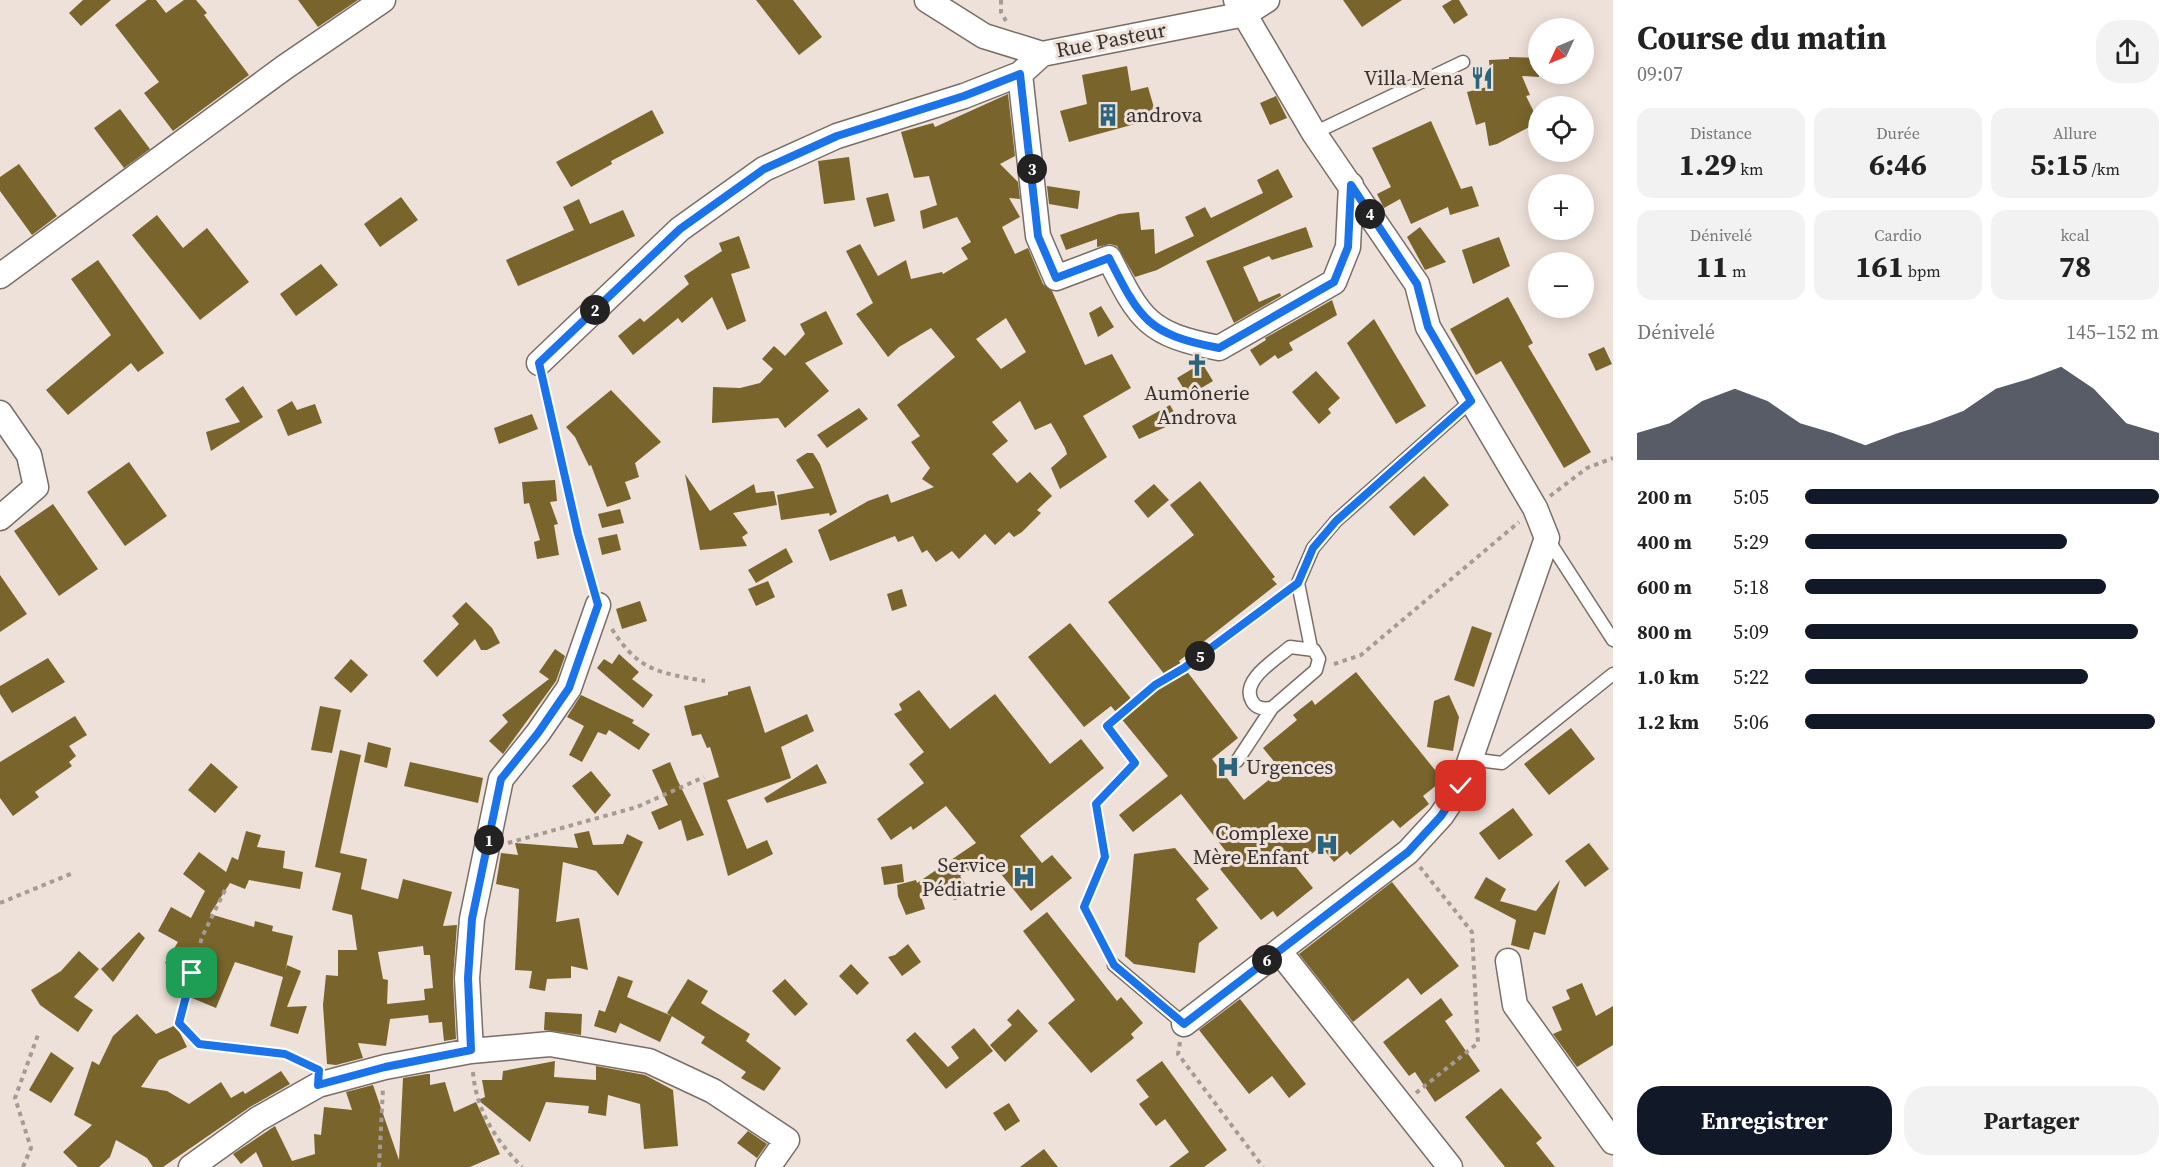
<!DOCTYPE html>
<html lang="fr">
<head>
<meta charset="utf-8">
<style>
  body { margin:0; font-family:"Source Serif 4",serif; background:#f2f2f2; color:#222; height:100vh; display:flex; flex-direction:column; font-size:22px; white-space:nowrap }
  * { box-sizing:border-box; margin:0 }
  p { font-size:20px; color:#767676 }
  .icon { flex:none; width:33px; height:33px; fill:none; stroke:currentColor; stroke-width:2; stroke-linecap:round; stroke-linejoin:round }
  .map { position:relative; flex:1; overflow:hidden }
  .drawer { display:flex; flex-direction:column; background:#fff; width:570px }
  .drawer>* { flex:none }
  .needle { width:39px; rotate:226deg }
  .fabs { position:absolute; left:1528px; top:18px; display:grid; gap:12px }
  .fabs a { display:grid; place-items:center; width:66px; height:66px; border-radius:50%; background:#fff; box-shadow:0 3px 15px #0003; font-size:30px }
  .pin { position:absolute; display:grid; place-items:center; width:51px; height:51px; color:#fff; margin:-26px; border-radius:12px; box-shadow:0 3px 9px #0006 }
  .km { position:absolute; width:30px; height:30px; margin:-15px; border-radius:50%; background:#222; color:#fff; font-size:16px; line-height:30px; text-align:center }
  .round { display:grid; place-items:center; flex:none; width:63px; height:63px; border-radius:24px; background:#f2f2f2 }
  .summary { display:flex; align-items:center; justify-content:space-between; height:102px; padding:0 24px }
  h1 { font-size:33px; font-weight:700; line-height:45px }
  .stats { display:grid; grid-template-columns:repeat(3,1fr); gap:9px; height:102px; padding:6px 24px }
  .stats div { display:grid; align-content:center; border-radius:15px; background:#f2f2f2; text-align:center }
  .stats b { font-size:30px; font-weight:700 }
  .stats small { font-size:16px; font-weight:400 }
  .stats p { font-size:16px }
  .chart { height:168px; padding:12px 24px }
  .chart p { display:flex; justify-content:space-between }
  .chart svg { width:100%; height:108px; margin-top:6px; fill:#111827; opacity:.7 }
  .cta { display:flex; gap:12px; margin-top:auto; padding:12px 24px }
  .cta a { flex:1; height:69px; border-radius:24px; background:#111827; color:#fff; font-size:24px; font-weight:700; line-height:69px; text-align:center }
  .cta a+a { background:#f2f2f2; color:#222 }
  ul { padding:0 24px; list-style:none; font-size:20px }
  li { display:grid; grid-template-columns:96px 72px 1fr; align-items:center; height:45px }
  li i { height:15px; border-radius:8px; background:#111827 }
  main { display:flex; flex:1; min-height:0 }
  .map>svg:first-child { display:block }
  .building { fill:#79652b; fill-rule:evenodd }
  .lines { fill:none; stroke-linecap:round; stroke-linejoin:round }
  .lane-casing { stroke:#796e67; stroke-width:15 }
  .street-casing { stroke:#796e67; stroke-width:27 }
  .path { stroke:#a59b95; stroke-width:4; stroke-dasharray:4.5 4.5; stroke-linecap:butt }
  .lane { stroke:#fff; stroke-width:12 }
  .street { stroke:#fff; stroke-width:24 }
  .route-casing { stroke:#fff; stroke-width:12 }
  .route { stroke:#1a73e8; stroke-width:8 }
  .labels { text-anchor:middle; stroke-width:6; stroke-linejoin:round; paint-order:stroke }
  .street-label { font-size:21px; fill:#36312e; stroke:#eee1d9 }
  .poi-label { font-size:21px; fill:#36312e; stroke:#eee1d9; text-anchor:end }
</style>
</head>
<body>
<main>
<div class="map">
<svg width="1613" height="1167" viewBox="0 0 1613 1167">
  <rect width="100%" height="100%" fill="#eee1d9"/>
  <path class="building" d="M83 0H111L81 26 69 13Z
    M147 0H156L166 13 184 0H196L207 13 204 15 249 75 173 131 144 93 159 82 115 25Z
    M298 0H358L318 27Z
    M756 0H793L822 37 799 55Z
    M1343 0H1402L1362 27Z
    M1452 0H1459L1468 15 1454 24 1442 6Z
    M1509 57 1539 58V77L1522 76 1530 95 1526 96 1539 122 1497 144 1489 146 1485 122 1476 125 1467 92 1491 86 1489 60 1509 59Z
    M1127 66 1131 91 1148 87 1157 118 1069 142 1060 111 1087 104 1082 75Z
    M1008 94 1015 156 1000 164 1018 182 1020 199 1009 198 1020 217 1002 227 1015 254 1028 248 1043 284 1052 291 1085 365 1112 354 1131 388 1083 416 1107 457 1060 489 1051 468 1067 454 1065 448 1051 423 1035 430 1020 401 992 422 1008 441 992 454 1017 483 1030 472 1052 496 1037 510 1041 513 1022 532 1014 537 1009 532 995 545 985 534 959 559 952 551 936 562 927 550 922 553 913 536 898 542 895 536 830 561 818 530 868 501 888 494 891 503 934 487 922 479 930 468 911 442 920 436 897 405 955 357 931 328 899 347 888 357 856 314 873 303 846 251 860 244 878 276 906 260 911 279 942 272 943 274 968 259 961 248 971 242 957 217 923 229 920 211 937 205 929 176 914 178 901 132 933 123 935 127ZM1006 318 1026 352 1001 369 976 339Z
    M1276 96 1287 118 1270 125 1260 103Z
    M120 109 150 149 124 168 94 128Z
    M652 110 664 133 611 161 612 164 571 187 556 162Z
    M1431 121 1461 189 1472 186 1479 206 1450 215 1448 207 1411 224 1400 199 1384 208 1377 194 1391 187 1372 148Z
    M849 157 855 200 824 204 818 161Z
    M19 164 57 216 32 235 0 191V177Z
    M1278 169 1293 197 1157 270 1135 277 1117 246 1110 244 1097 247V239L1066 250 1060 235 1119 214 1139 212 1141 230 1154 229 1155 254 1194 236 1185 217 1205 207 1211 218 1263 193 1257 180Z
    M1047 186 1080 191 1078 209 1049 204Z
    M888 193 895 221 874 227 866 198Z
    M401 197 418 220 380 247 364 224Z
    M579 199 590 224 623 210 635 236 518 286 506 260 574 230 563 207Z
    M157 215 183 248 207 228 249 282 200 320 132 235Z
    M1306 227 1313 247 1272 260 1269 256 1243 267 1259 302 1280 293 1281 296 1234 323 1206 261Z
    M1420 227 1446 262 1425 270 1407 237Z
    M739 236 750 268 731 274 746 321 727 330 712 297 682 323 678 318 633 355 618 336 640 318 644 322 689 284 684 276 722 251 719 243Z
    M1499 237 1510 266 1473 284 1462 250Z
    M98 260 164 353 138 372 131 363 68 415 46 390 111 335 71 279Z
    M321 264 338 285 296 316 280 294Z
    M1508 297 1533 343 1528 346 1591 452 1564 468 1501 361 1476 375 1450 329Z
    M1332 300 1337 315 1289 343 1293 350 1278 359 1275 355 1260 366 1250 350 1266 340 1265 338Z
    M1101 306 1114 327 1098 337 1089 313Z
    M826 311 843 344 805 363 829 391 785 428 778 418 712 423 713 387 740 388 760 383 773 369 762 359 774 346 785 356 805 334 800 324Z
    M1374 319 1426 406 1396 424 1347 343Z
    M1604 347 1612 364 1596 371 1588 354Z
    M1202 363 1213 381 1188 396 1177 378Z
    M1316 371 1340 398 1328 409 1331 413 1319 424 1292 392Z
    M243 386 263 417 211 451 206 432 240 422 225 399Z
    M611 390 661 442 635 463 639 477 625 482 631 499 607 507 591 465 589 466 575 437 566 427Z
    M292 401 297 410 315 404 322 423 288 436 277 410Z
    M1170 405 1179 421 1139 439 1132 426Z
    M859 408 868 419 827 448 817 435Z
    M532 414 538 429 499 444 494 428Z
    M807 453H813L820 464 837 512 830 516 829 513 781 520 777 495 814 488 796 460Z
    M129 462 167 516 125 546 87 492Z
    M685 474 710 511 754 484 756 493 774 491 777 505 733 513 748 533 742 537 747 546 700 550Z
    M1424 476 1449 505 1414 536 1389 507Z
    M555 480 557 501 550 502 558 524 554 525 559 555 537 559 534 542 540 540 529 503 524 504 522 482Z
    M1200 481 1275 577 1272 579 1277 584 1179 661 1238 738 1212 759 1244 800 1281 770 1263 748 1297 720 1293 715 1312 700 1315 705 1356 672 1443 780 1423 796 1429 804 1400 828 1393 820 1350 855 1347 851 1334 862 1321 846 1296 867 1313 888 1277 917 1273 911 1261 920 1220 869 1232 859 1181 794 1133 832 1119 815 1168 776 1111 706 1084 727 1028 657 1070 623 1133 701 1165 675 1108 602 1194 535 1170 505Z
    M1154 484 1169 500 1148 518 1134 501Z
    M53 504 98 569 59 596 14 531Z
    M620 509 624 523 602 528 598 514Z
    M617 534 621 550 602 555 598 538Z
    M786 548 793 562 756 583 748 570Z
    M0 575 27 614 0 632Z
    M768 581 775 597 756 606 748 589Z
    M902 589 907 606 892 611 887 594Z
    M640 601 647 621 622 629 616 609Z
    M466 602 492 628 500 643 487 650H481L475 639 437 677 423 661 459 624 452 616Z
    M1472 626 1492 633 1474 687 1454 680Z
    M555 649 565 656 556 681 503 754 489 741 508 722 502 715 549 679 539 672Z
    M619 654 639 672 632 679 653 695 643 708 597 668 604 659 612 664Z
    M48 658 65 682 12 713 0 694V686Z
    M351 659 368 675 351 693 334 678Z
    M750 686 765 733 807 714 814 731 781 747 791 778 727 800 747 849 767 840 773 854 728 876 703 783 719 777 710 747 707 748 701 734 692 736 684 706 728 695V692Z
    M919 690 950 729 995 694 1050 764 1081 739 1104 768 1020 836 1042 863 1052 855 1072 878 1031 911 988 858 960 876 972 895 954 900 945 885 920 893 925 909 906 915 898 896 897 885 916 880 917 883 976 843 946 806 913 830 911 826 891 840 877 819 924 783 909 764 924 752 894 714 902 710 899 704Z
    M581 695 634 720 632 723 650 734 639 750 609 730 606 735 598 732 582 762 569 755 584 726 567 717Z
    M1449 695 1459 717 1453 751 1427 747 1434 701Z
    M320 706 341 710 332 753 311 750Z
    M75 716 87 735 69 746 76 756 69 762 72 766 35 792 39 797 13 816 0 798V762Z
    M1571 728 1595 759 1549 795 1524 764Z
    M368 742 391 748 387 768 364 762Z
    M340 750 361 755 340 853 367 859 361 889 398 899 403 879 452 892 443 926 457 925 453 979 456 1039 444 1041 442 1022 429 1023 428 1015 390 1019 386 1046 358 1043 363 1058 336 1065 327 1064 323 1005 326 975 338 976V950H357L352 915 332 910 341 873 315 867ZM423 946 424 955H430L433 988 424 989 425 1000 387 1004 388 980 383 979 378 952Z
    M410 762 483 778 478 803 404 786Z
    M670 762 677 779 704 835 687 841 681 820 659 830 651 812 668 805 652 770Z
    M211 763 238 787 215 813 188 790Z
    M817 764 827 783 767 803 764 798Z
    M591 771 611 795 595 814 572 786Z
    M1513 808 1533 835 1499 860 1479 833Z
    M246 831 261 835 257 847 285 851 283 868 303 872 300 889 249 880 245 889 230 883 210 914 254 927 255 921 273 926 272 931 293 936 285 972 287 965 301 971 287 1007 307 1006 298 1034 270 1026 283 977 235 962 216 1008 192 998 197 981 165 963 178 942 158 931 171 907 191 918 205 891 183 874 199 852 226 872 232 857 238 860Z
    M589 831 593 845 623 844 627 834 643 842 618 896 596 871 563 862 556 922 579 918 588 970 571 966V978L547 979 545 991 529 988 532 971 515 970 519 889 496 884 501 853 518 855 515 843 578 848 574 834Z
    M1589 843 1609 869 1585 887 1565 861Z
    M1175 848 1209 889 1196 899 1218 928 1199 943 1195 973 1134 964 1125 956 1134 854Z
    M902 864 904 882 884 885 881 867Z
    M1486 877 1506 889 1500 901 1536 911 1560 880 1545 935 1534 932 1529 950 1511 945 1516 920 1474 898Z
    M1392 882 1459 966 1421 995 1408 978 1353 1022 1299 954Z
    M1047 912 1117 1001 1121 997 1143 1023 1131 1034 1134 1038 1091 1073 1048 1023 1075 1000 1023 931Z
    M139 932 145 938 113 982 101 969Z
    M908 944 921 962 902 976 888 957 895 955Z
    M79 951 99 969 74 997 93 1010 78 1032 40 1005 31 990 61 971Z
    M851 964 869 983 857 995 839 976Z
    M618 976 633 981 627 997 672 1016 660 1042 620 1023 616 1033 594 1026 599 1010 605 1012Z
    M688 979 708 991 701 1003 750 1034 746 1041 781 1068 764 1091 741 1078 746 1072 701 1043 705 1037 667 1013Z
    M785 979 808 1004 795 1016 772 991Z
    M1582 983 1596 1016 1613 1006V1045L1577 1067 1553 1034 1562 1030 1552 1007 1570 999 1566 990Z
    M1441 998 1453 1015 1445 1021 1480 1071 1435 1102 1415 1072 1409 1076 1383 1042Z
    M1240 999 1306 1084 1289 1098 1272 1076 1249 1094 1199 1030Z
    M1018 1009 1038 1031 1005 1062 990 1045 1012 1025 1007 1020Z
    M545 1012 582 1014 581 1035 544 1030Z
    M137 1014 156 1034 176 1025 187 1047 159 1060 141 1087 167 1091 189 1104 221 1082 231 1098 243 1091 245 1094 281 1071 290 1084 250 1107 163 1167H153L147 1158 116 1140 110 1157 99 1167H78L63 1152 92 1125 74 1115 92 1061 99 1065 113 1036Z
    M974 1028 993 1051 946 1089 906 1040 915 1032 948 1067 959 1058 951 1047Z
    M51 1052 74 1068 51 1103 29 1090Z
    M555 1061 554 1077 596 1080V1066L645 1075 673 1090 678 1146 644 1149 640 1104 608 1095 606 1116 588 1113 589 1106 546 1102 530 1142 478 1100 485 1097 482 1080H502L503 1071Z
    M1162 1061 1227 1150 1204 1167H1169L1189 1152 1165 1119 1156 1126 1139 1104 1149 1097 1136 1080Z
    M427 1074H430V1085L445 1082 454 1112 476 1102 500 1154 470 1167H263L256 1152 241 1164 233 1154 275 1126 292 1161 315 1154 314 1134 321 1135 324 1107 352 1110 346 1092 373 1085 399 1160 403 1078Z
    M1501 1088 1542 1138 1536 1143 1555 1167H1505L1465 1117Z
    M1009 1103 1020 1121 1005 1131 993 1113Z
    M748 1131 767 1144 757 1158 737 1143Z
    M1044 1149 1058 1167H1020Z"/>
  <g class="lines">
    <g class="lane-casing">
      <path id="lane" d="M1314 133 1463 62
        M1547 538 1613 640
        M1290 647 1314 650 1319 659 1316 670 1272 708C1264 709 1256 709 1252 701 1240 680 1277 659 1290 647Z
        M1311 648 1298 583 1313 548 1336 521 1471 401
        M1470 759 1502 763 1613 674
        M1237 761 1272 708
        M1114 965 1184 1024"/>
    </g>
    <g class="street-casing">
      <path id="street" d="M927 0 984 36 1042 54 1245 14 1267 0
        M1020 74 1038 236 1056 278 1109 258C1141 321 1148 334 1219 348L1334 282 1348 247 1351 185
        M0 276 285 67 383 0
        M539 363 680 229 764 169 837 136 964 96 1020 74 1042 54
        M0 413 29 455 36 487 0 518
        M1279 951 1450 1167
        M1508 961 1515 1005 1613 1142
        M1184 1024 1408 852 1441 816 1461 786 1547 538 1535 508 1428 327 1417 284 1314 133 1236 0
        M471 1051 467 978 472 919 501 779 538 733 569 688 598 605
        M191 1167 258 1119 318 1085 385 1067 471 1051 550 1044 649 1061 713 1091 787 1140 768 1167"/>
    </g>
    <path class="path" d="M1001 0V12L1006 21
      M543 381 577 534 592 587
      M1550 496 1587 468 1613 458
      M612 629C638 671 660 673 705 681
      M1334 664 1361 655 1519 522
      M508 843 637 807 704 777
      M225 890 202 937 179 1023 199 1044 285 1055 309 1066
      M0 903 73 873
      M1108 954 1084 907 1105 857 1096 804 1135 763 1107 726C1164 678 1226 637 1286 592
      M1180 1042 1178 1054 1263 1167
      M473 1072C476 1111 496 1140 522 1167
      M1416 1093 1478 1043 1472 932 1420 867
      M23 1167 31 1148 15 1098 39 1032
      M379 1167 383 1088"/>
    <use href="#lane" class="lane"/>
    <use href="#street" class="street"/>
  </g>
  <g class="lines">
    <g class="route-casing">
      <path id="route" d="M192 973 179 1023 199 1044 285 1054 319 1070 318 1085 385 1067 471 1050 468 978 472 919 501 779 538 733 569 688 598 605 578 534 539 363 680 229 764 169 837 136 964 96 1020 74 1038 236 1056 278 1109 258C1141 321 1148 334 1219 348L1334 282 1348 247 1351 185 1417 284 1428 327 1471 401 1336 521 1313 548 1298 583 1184 668 1155 685 1107 726 1135 763 1096 804 1105 857 1084 907 1114 965 1184 1024 1408 852 1441 816 1461 786"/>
    </g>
    <use href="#route" class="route"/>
  </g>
  <defs>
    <g id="restaurant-bare" transform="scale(1.8)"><path d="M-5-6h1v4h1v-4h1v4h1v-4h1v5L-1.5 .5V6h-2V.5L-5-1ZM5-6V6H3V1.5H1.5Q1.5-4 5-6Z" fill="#2a647d" stroke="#eee1d9" stroke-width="2.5" paint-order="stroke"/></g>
    <g id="building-bare" transform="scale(1.8)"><path d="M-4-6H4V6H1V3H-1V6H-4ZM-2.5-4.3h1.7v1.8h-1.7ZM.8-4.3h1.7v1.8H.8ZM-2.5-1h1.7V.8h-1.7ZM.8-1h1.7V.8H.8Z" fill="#2a647d" stroke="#eee1d9" stroke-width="2.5" paint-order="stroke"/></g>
    <g id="church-bare" transform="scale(1.8)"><path d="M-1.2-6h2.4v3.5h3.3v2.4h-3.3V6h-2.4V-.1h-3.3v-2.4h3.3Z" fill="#2a647d" stroke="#eee1d9" stroke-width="2.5" paint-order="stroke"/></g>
    <g id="hospital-bare" transform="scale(1.8)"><path d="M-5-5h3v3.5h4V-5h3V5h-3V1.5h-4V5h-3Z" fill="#2a647d" stroke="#eee1d9" stroke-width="2.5" paint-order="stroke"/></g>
  </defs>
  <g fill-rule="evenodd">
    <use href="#restaurant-bare" x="1482" y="78"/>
    <use href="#building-bare" x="1108" y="115"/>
    <use href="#church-bare" x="1197" y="365"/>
    <use href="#hospital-bare" x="1228" y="767"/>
    <use href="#hospital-bare" x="1327" y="845"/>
    <use href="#hospital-bare" x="1024" y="877"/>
  </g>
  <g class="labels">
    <g class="street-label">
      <text transform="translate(1111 40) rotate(-11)" y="7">Rue Pasteur</text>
    </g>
    <g class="poi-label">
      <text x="1464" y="85">Villa Mena</text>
      <text x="1126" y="122" text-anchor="start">androva</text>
      <text x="1197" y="400" text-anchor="middle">Aumônerie<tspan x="1197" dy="24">Androva</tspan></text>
      <text x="1246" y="774" text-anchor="start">Urgences</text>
      <text x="1309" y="840">Complexe<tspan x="1309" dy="24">Mère Enfant</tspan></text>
      <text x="1006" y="872">Service<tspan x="1006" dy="24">Pédiatrie</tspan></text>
    </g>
  </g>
</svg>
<div class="fabs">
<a><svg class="needle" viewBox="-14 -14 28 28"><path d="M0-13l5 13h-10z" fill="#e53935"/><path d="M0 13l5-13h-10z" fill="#767676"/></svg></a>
<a><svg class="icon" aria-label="locate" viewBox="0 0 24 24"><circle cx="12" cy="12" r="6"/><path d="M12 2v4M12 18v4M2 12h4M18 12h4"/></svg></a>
<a>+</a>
<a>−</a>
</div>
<div class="pin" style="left:192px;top:973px;background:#1e9e55"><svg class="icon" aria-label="arrive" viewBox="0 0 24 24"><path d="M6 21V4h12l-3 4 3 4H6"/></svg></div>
<div class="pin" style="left:1461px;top:786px;background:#d93025"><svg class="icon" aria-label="check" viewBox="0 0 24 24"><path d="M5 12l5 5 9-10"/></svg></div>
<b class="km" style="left:489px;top:840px">1</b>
<b class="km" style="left:595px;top:310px">2</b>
<b class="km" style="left:1032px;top:169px">3</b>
<b class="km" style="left:1370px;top:214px">4</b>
<b class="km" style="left:1200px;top:656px">5</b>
<b class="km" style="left:1267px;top:960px">6</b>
</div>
<section class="drawer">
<div class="summary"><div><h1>Course du matin</h1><p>09:07</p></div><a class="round"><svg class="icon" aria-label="share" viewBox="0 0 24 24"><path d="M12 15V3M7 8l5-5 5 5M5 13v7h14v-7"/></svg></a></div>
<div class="stats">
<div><p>Distance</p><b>1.29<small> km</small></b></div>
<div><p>Durée</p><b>6:46</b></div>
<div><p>Allure</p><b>5:15<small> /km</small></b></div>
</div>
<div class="stats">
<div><p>Dénivelé</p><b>11<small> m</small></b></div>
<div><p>Cardio</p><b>161<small> bpm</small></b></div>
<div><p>kcal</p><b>78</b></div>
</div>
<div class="chart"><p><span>Dénivelé</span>145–152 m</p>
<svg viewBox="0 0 160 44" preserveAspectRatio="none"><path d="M0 44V33L10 29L20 20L30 15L40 20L50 29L60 33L70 38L80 33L90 29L100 24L110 15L120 11L130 6L140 15L150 29L160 33V44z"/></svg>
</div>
<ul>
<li><b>200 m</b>5:05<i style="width:100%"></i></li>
<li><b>400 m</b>5:29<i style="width:74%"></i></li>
<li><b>600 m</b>5:18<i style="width:85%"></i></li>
<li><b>800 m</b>5:09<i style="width:94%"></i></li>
<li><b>1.0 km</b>5:22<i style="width:80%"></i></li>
<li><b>1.2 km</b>5:06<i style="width:99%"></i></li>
</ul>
<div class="cta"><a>Enregistrer</a><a>Partager</a></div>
</section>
</main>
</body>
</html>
